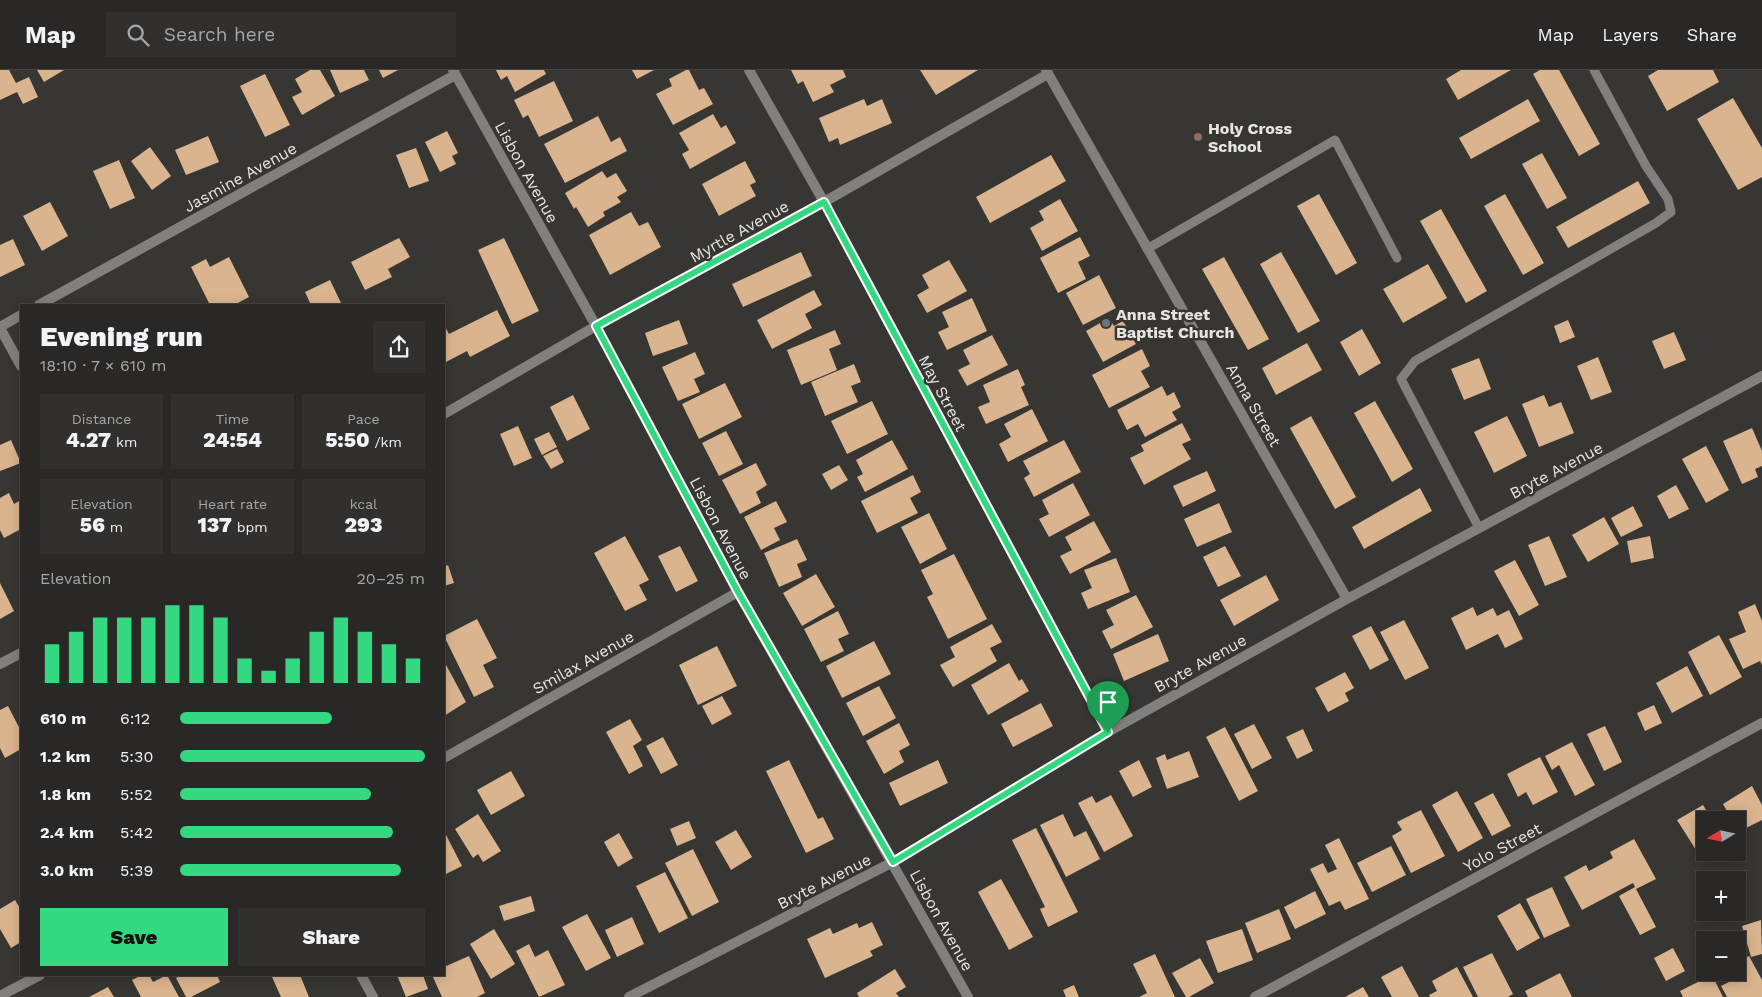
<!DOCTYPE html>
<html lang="en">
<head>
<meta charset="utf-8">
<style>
  body { margin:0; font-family:"Work Sans",sans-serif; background:#32302e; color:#f1f3f6; height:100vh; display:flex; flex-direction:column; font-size:19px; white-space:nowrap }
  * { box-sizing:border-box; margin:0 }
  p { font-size:16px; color:#a5a6a7 }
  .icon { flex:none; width:28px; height:28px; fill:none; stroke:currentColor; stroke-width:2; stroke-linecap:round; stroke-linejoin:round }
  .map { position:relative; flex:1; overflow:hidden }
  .sheet { position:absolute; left:20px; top:234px; width:425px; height:672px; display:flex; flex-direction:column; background:#2a2826; border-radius:0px; box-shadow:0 2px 12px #0003,0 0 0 1px #464443 }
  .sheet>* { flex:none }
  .needle { width:32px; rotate:260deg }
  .fabs { position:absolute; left:1696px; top:741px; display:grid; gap:10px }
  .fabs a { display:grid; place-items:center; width:50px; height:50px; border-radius:0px; background:#2a2826; box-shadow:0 2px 12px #0003,0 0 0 1px #464443; font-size:25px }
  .pin { position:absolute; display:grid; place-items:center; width:42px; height:42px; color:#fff; margin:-51px -21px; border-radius:50% 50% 50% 0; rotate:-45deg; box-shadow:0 0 5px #0007 }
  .pin .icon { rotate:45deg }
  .round { display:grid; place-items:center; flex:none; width:52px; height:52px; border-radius:0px; background:#32302e }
  .headline { display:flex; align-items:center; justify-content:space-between; height:85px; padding:0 20px }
  h1 { font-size:28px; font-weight:800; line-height:38px }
  .metrics { display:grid; grid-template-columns:repeat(3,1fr); gap:8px; height:85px; padding:5px 20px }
  .metrics div { display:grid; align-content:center; border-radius:0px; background:#32302e; text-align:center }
  .metrics b { font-size:21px; font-weight:800 }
  .metrics small { font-size:14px; font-weight:400 }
  .metrics p { font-size:14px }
  .chart { height:140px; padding:10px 20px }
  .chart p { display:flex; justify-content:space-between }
  .chart svg { width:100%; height:90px; margin-top:5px; stroke:#34d881; stroke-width:6 }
  .action { display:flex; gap:10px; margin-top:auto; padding:10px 20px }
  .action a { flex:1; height:58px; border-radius:0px; background:#34d881; color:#111; font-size:20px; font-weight:800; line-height:58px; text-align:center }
  .action a+a { background:#32302e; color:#f1f3f6 }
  ul { padding:0 20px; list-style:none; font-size:16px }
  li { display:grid; grid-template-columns:80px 60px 1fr; align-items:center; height:38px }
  li i { height:12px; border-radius:6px; background:#34d881 }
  header { display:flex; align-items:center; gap:30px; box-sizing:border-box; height:70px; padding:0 25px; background:#2a2826; border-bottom:1px solid #464443 }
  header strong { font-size:24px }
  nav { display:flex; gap:28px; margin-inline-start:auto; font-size:18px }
  .search { width:350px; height:45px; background:#32302e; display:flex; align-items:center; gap:12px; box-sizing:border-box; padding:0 18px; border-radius:0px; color:#a5a6a7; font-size:19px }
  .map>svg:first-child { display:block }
  .building { fill:#dab48e }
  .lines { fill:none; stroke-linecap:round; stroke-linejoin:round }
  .service { stroke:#81807e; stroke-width:9 }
  .minor { stroke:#81807e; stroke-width:10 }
  .tertiary { stroke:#81807e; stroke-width:10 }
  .route-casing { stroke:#fff; stroke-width:10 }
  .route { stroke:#34d881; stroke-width:6 }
  .education-dot { fill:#8d6e63; stroke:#383632; stroke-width:2 }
  .worship-dot { fill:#6b7280; stroke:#383632; stroke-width:2 }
  .labels { text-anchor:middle; stroke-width:5; stroke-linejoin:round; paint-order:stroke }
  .poi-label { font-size:16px; font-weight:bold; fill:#e6e5e2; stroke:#383632; text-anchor:start }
  .street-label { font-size:16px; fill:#e6e5e2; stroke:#383632 }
</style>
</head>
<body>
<header>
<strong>Map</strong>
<div class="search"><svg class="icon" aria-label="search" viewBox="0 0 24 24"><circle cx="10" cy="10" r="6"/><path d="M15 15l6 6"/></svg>Search here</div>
<nav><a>Map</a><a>Layers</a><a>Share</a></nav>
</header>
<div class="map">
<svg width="1762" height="927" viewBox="0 0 1762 927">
  <rect width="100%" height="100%" fill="#383632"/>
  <path class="building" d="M0 0H9L16 13 29 7 38 27 23 34 17 22 0 30Z
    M37 0H64L44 12Z
    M310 0H320L335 26 302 45 292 27 302 22 295 9Z
    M330 0H364L369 10 340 23Z
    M379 0H398L383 8Z
    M496 0H544L546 4 515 22 507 6 501 10Z
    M632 0H654L637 9Z
    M686 0H689L699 20 704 18 713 34 673 55 656 24 672 16 669 9Z
    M791 0H843L846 7 830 15 834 22 813 32 803 11 798 14Z
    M920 0H978L936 25Z
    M1461 0H1511L1458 30 1446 9Z
    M1540 0H1559L1600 74 1579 86 1533 4Z
    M1658 0H1713L1719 12 1667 41 1648 6Z
    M265 4 290 55 265 67 240 16Z
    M554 11 573 51 539 67 528 45 523 48 514 30Z
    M1733 28 1762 78V107L1738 120 1697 49Z
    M864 29 867 36 882 29 892 53 840 75 838 68 829 72 819 48Z
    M1528 29 1540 51 1471 89 1459 68Z
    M713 44 721 58 726 55 736 73 690 99 682 84 689 80 679 63Z
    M598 46 611 72 620 67 627 81 565 113 544 74Z
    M447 61 458 83 452 86 456 94 440 102 425 72Z
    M208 66 219 92 186 105 175 80Z
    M150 77 171 106 152 120 131 91Z
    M416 78 429 111 409 118 396 85Z
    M1542 83 1567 128 1547 139 1522 94Z
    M1051 85 1066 111 990 153 976 127Z
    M119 90 135 128 110 139 93 101Z
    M745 91 756 112 750 115 756 126 719 146 702 114Z
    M602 101 607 108 616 103 627 121 617 127 621 132 603 142 605 146 588 157 576 137 574 139 565 123Z
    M1638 111 1650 133 1568 178 1556 157Z
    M1319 124 1357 193 1336 205 1297 136Z
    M1505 124 1544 193 1523 205 1484 136Z
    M1060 129 1078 161 1042 181 1030 158 1044 150 1039 141Z
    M50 132 68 166 42 181 23 146Z
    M1441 139 1487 221 1466 233 1420 151Z
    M631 142 639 156 648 152 661 177 610 205 589 165Z
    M1080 167 1090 186 1078 192 1086 209 1058 223 1040 188Z
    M399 168 410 187 388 199 392 207 365 220 351 192Z
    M504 168 539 241 512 254 478 180Z
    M13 169 25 195 0 207V175Z
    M801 182 812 206 743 237 732 214Z
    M1281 182 1320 251 1298 263 1260 194Z
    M229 187 249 227 234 235H210L191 197 206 189 210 197Z
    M1224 187 1269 269 1248 280 1202 199Z
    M949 190 967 221 927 243 917 225 929 218 922 205Z
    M1428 194 1447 228 1403 253 1383 219Z
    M1099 205 1116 238 1083 255 1066 223Z
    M330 210 342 235H311L305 222Z
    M814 220 822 235 805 244 812 258 772 279 757 250Z
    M972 228 987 261 947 280 938 262 949 257 942 242Z
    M497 240 510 266 470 287 467 281 444 293V255L449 264Z
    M1109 248 1114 256 1123 251 1136 274 1103 292 1086 261Z
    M679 250 688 274 653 286 645 263Z
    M1568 250 1575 267 1560 273 1554 256Z
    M1362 259 1381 293 1359 306 1340 272Z
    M835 260 841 274 829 279 837 300 801 315 787 280Z
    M1674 262 1686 290 1664 299 1652 271Z
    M992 265 1008 295 967 316 958 300 970 294 963 280Z
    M1307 273 1322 300 1276 325 1262 298Z
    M1142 279 1150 296 1141 301 1150 317 1109 338 1092 305Z
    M695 282 705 304 694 309 700 322 678 331 662 297Z
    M1598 287 1612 322 1591 330 1577 296Z
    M1479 288 1491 319 1464 330 1451 299Z
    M854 294 861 312 851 316 858 332 825 346 811 312Z
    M1018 299 1025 315 1021 317 1029 335 986 354 978 337 990 332 983 315Z
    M725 313 742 347 699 369 682 334Z
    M1162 316 1167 326 1174 322 1181 337 1172 342 1177 350 1145 367 1138 354 1127 360 1117 340Z
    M573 325 590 359 567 371 550 337Z
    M1544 325 1549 337 1561 332 1574 363 1539 377 1522 334Z
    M872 331 888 364 847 384 831 351Z
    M1375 331 1413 399 1392 412 1354 343Z
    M1032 339 1048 371 1008 392 999 374 1011 367 1004 354Z
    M1311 346 1356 427 1335 439 1290 358Z
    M1507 346 1527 386 1494 403 1474 362Z
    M1182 353 1191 370 1182 374 1191 389 1144 415 1130 388 1144 381 1141 375Z
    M518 356 532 388 514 396 500 364Z
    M1752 358 1762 381V396L1755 399 1758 407 1742 414 1723 371Z
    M726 361 743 394 719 406 702 373Z
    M549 362 557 377 542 385 534 369Z
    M11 370 21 393 0 401V375Z
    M892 370 908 399 865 422 857 407 863 404 856 390Z
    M1064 370 1081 402 1034 427 1024 408 1030 404 1023 391Z
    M1706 376 1729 420 1706 433 1682 389Z
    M557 379 564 392 551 399 543 386Z
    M756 393 767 415 756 422 761 433 740 444 722 410Z
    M839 395 848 410 831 420 822 404Z
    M1207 401 1216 421 1183 437 1173 416Z
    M913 405 921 422 910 428 918 443 877 463 861 431Z
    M1073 413 1090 445 1049 467 1039 449 1049 444 1042 430Z
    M1676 415 1689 439 1669 449 1657 426Z
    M1420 418 1432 441 1364 479 1352 457Z
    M9 423 14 434 21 430V459L4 468 0 460V428Z
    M776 431 787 452 774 458 780 470 761 480 744 447Z
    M1219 433 1232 462 1197 477 1184 449Z
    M1633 436 1643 456 1621 467 1611 448Z
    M929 443 947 479 920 494 901 457Z
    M1604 447 1619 474 1588 492 1572 465Z
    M1094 451 1111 482 1070 504 1060 486 1072 480 1065 467Z
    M625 466 649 510 639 515 647 530 625 541 594 483Z
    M1549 466 1567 507 1545 516 1528 475Z
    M1650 466 1654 488 1631 493 1627 471Z
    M797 469 807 490 797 494 802 507 779 517 764 483Z
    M680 476 698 511 676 522 658 486Z
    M1225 476 1241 506 1218 517 1203 487Z
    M954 484 987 549 948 569 927 527 933 524 921 500Z
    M1116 488 1130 522 1088 539 1081 523 1092 518 1084 500Z
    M1515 490 1539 535 1519 546 1494 501Z
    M448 495 454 513 444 516V497Z
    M816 504 835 537 802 556 783 523Z
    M1266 505 1279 530 1234 556 1220 530Z
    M0 513 14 541 0 549Z
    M1136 525 1153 557 1111 579 1102 561 1114 555 1106 540Z
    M1755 534 1762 551V595L1760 591 1743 599 1729 569 1746 562 1738 542Z
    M1473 537 1477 546 1493 538 1497 546 1509 540 1523 569 1505 578 1498 564 1466 580 1451 548Z
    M838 541 849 564 838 569 844 581 821 592 804 559Z
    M477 549 497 588 483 595 494 617 474 627 444 566Z
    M1404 550 1429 598 1405 610 1380 562Z
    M992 554 1002 572 990 578 997 591 953 617 940 595 955 587 950 577Z
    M1371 556 1389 590 1370 600 1352 566Z
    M1158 564 1169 591 1124 611 1113 584Z
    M1719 565 1742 607 1710 625 1688 582Z
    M874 571 891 604 842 628 826 596Z
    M717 576 737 616 698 635 679 595Z
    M444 591 466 632 444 646Z
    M1009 593 1019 611 1022 609 1029 621 988 645 971 615Z
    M1687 596 1703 626 1672 643 1656 613Z
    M1345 602 1354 618 1345 623 1349 631 1328 642 1315 618Z
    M879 616 896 648 863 666 846 633Z
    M722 626 732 644 712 655 702 636Z
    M1041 633 1053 656 1013 677 1001 654Z
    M1654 635 1662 653 1645 661 1637 643Z
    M8 636 21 661V679L5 688 0 678V640Z
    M630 649 642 670 633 676 643 696 629 704 606 662Z
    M899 653 910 675 899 681 904 692 884 704 866 671Z
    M1254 654 1272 688 1252 699 1234 664Z
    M1605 656 1622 692 1604 701 1587 664Z
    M1225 657 1258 721 1239 731 1206 667Z
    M1303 659 1313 681 1297 689 1286 667Z
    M663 667 678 695 661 704 646 676Z
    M1572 672 1595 715 1575 726 1559 695 1552 700 1545 686Z
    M1189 681 1199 707 1167 719 1156 688 1165 684 1167 690Z
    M1540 687 1558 722 1533 735 1526 722 1518 727 1507 704Z
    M789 690 818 749 823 747 834 769 806 783 766 701Z
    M938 690 948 713 900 736 889 713Z
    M1139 690 1152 717 1133 727 1119 701Z
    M511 701 525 726 491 745 477 720Z
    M1752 716 1762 735V750L1738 762V750H1732L1723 734Z
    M1457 721 1483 768 1458 782 1432 735Z
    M1493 723 1511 756 1492 766 1474 733Z
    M1111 725 1133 766 1104 782 1078 733 1092 726 1096 733Z
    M1703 735 1709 745 1714 742 1719 750H1705V775L1696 780 1677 750Z
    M1421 740 1445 786 1411 803 1392 766 1402 760 1397 752Z
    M478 744 501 781 483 792 478 784 473 788 455 759Z
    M1063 744 1074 767 1086 761 1100 789 1066 807 1040 755Z
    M689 751 696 768 677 776 670 759Z
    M1036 758 1078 842 1048 857 1040 839 1045 837 1012 770Z
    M736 760 752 787 731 800 715 772Z
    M444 761 462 796 444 805Z
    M619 763 633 788 618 797 604 772Z
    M1339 768 1369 829 1345 840 1340 831 1329 836 1310 799 1323 793 1328 803 1337 799 1325 775Z
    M1634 769 1656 809 1636 819 1656 857 1640 865 1619 826 1635 817 1633 813 1582 840 1564 807 1586 795 1589 801 1613 788 1610 782Z
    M1391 776 1406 805 1372 822 1357 793Z
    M693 779 719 832 692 846 665 793Z
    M665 802 688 848 659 863 636 816Z
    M1001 809 1033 867 1009 880 978 822Z
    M1552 817 1570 856 1544 868 1526 829Z
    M1315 821 1326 844 1295 859 1284 837Z
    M531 826 535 841 504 851 499 836Z
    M15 830 21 840V872L11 878 0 859V839Z
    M1520 833 1540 868 1517 881 1497 846Z
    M1279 839 1291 869 1257 883 1245 853Z
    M587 844 611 888 586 901 562 857Z
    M632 847 644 874 617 887 605 860Z
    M1761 850 1762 884 1751 887 1742 856Z
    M872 852 883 875 870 881 873 886 825 908 807 869 830 858 833 864 857 853 859 858Z
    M494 859 515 894 491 909 470 874Z
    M1242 859 1253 890 1218 903 1206 871Z
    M529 874 535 887 548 880 565 915 539 927 516 881Z
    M1673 878 1685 901 1666 911 1654 888Z
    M1492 883 1513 924 1508 927H1478L1463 897Z
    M1155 884 1175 927H1139L1147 923 1133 894Z
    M469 886 485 923 477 927H442L432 905H444V897Z
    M1749 886 1762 910V927H1727L1721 916 1733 910 1729 902H1738V892Z
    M1200 888 1214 913 1189 927H1186L1172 903Z
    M1402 896 1419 927H1392L1381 907Z
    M1457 897 1473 927H1430L1429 925 1437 921 1432 911Z
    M895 899 906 917 896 923 899 927H859L857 923Z
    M1560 903 1572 927H1528L1525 921Z
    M142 905H149L153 912 167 905 179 927H141L132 910Z
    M181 905H217L220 912 191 927H186L176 908Z
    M276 905H300L309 927H281L272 907Z
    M397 905H423L428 919 406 927Z
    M1712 905 1723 927H1683L1680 921Z
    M1074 915 1079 927H1066L1063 920Z
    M108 917 114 927H89Z
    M1363 917 1369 927H1345Z"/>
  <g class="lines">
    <path class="service" d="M1147 179 1335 70 1397 188
      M1479 458 1401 309 1415 291 1656 153 1671 142 1668 129 1646 96 1594 0"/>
    <path class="minor" d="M453 0 596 256 738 522 968 927
      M749 0 824 132 1108 662
      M39 235 455 5
      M0 257 21 245
      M0 258 21 296
      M444 344 596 256 824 132 1048 4
      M0 594 21 583
      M444 688 738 522
      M361 905 373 927
      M0 926 40 905
      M1255 927 1762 653"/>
    <path class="tertiary" d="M1046 0 1347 529
      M629 927 893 792 1108 662 1347 529 1762 306"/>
  </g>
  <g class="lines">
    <g class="route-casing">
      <path id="route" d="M824 132 1108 662 893 792 738 522 596 256Z"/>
    </g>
    <use href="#route" class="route"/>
  </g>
  <circle class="education-dot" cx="1198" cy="67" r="5"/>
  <circle class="worship-dot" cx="1106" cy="253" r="5"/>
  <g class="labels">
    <g class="poi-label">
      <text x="1208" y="64">Holy Cross<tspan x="1208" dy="18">School</tspan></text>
      <text x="1116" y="250">Anna Street<tspan x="1116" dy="18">Baptist Church</tspan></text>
    </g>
    <g class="street-label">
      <text transform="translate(527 102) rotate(61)" y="6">Lisbon Avenue</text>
      <text transform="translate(240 107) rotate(-29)" y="6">Jasmine Avenue</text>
      <text transform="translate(739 161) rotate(-29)" y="6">Myrtle Avenue</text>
      <text transform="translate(943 323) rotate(62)" y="6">May Street</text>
      <text transform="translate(1254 335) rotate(60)" y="6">Anna Street</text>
      <text transform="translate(1556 400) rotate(-28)" y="6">Bryte Avenue</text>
      <text transform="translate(721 458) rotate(62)" y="6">Lisbon Avenue</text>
      <text transform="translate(583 592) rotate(-29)" y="6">Smilax Avenue</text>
      <text transform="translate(1200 593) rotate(-29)" y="6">Bryte Avenue</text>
      <text transform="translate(1502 777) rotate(-28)" y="6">Yolo Street</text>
      <text transform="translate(824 811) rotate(-27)" y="6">Bryte Avenue</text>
      <text transform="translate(942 850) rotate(61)" y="6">Lisbon Avenue</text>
    </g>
  </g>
</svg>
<div class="fabs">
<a><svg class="needle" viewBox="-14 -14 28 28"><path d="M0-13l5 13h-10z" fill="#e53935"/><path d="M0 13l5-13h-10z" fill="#a5a6a7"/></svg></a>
<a>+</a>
<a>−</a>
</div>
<div class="pin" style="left:1108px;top:662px;background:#1e9e55"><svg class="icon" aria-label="arrive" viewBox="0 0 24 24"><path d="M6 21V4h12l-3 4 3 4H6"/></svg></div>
<section class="sheet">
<div class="headline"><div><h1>Evening run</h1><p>18:10 · 7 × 610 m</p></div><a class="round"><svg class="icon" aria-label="share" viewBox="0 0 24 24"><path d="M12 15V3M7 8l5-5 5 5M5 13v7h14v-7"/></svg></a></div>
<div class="metrics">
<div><p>Distance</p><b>4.27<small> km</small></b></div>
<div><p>Time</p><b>24:54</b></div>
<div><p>Pace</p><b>5:50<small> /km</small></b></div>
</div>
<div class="metrics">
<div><p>Elevation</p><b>56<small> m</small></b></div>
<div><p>Heart rate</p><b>137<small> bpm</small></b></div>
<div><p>kcal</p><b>293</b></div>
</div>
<div class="chart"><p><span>Elevation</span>20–25 m</p>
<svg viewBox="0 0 160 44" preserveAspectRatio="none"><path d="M5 44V25M15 44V19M25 44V12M35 44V12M45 44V12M55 44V6M65 44V6M75 44V12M85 44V32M95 44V38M105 44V32M115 44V19M125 44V12M135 44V19M145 44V25M155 44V32"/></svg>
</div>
<ul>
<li><b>610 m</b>6:12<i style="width:62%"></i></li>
<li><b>1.2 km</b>5:30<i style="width:100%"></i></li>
<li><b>1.8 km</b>5:52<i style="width:78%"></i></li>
<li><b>2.4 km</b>5:42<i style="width:87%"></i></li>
<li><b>3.0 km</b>5:39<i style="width:90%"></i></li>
</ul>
<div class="action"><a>Save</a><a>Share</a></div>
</section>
</div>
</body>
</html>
